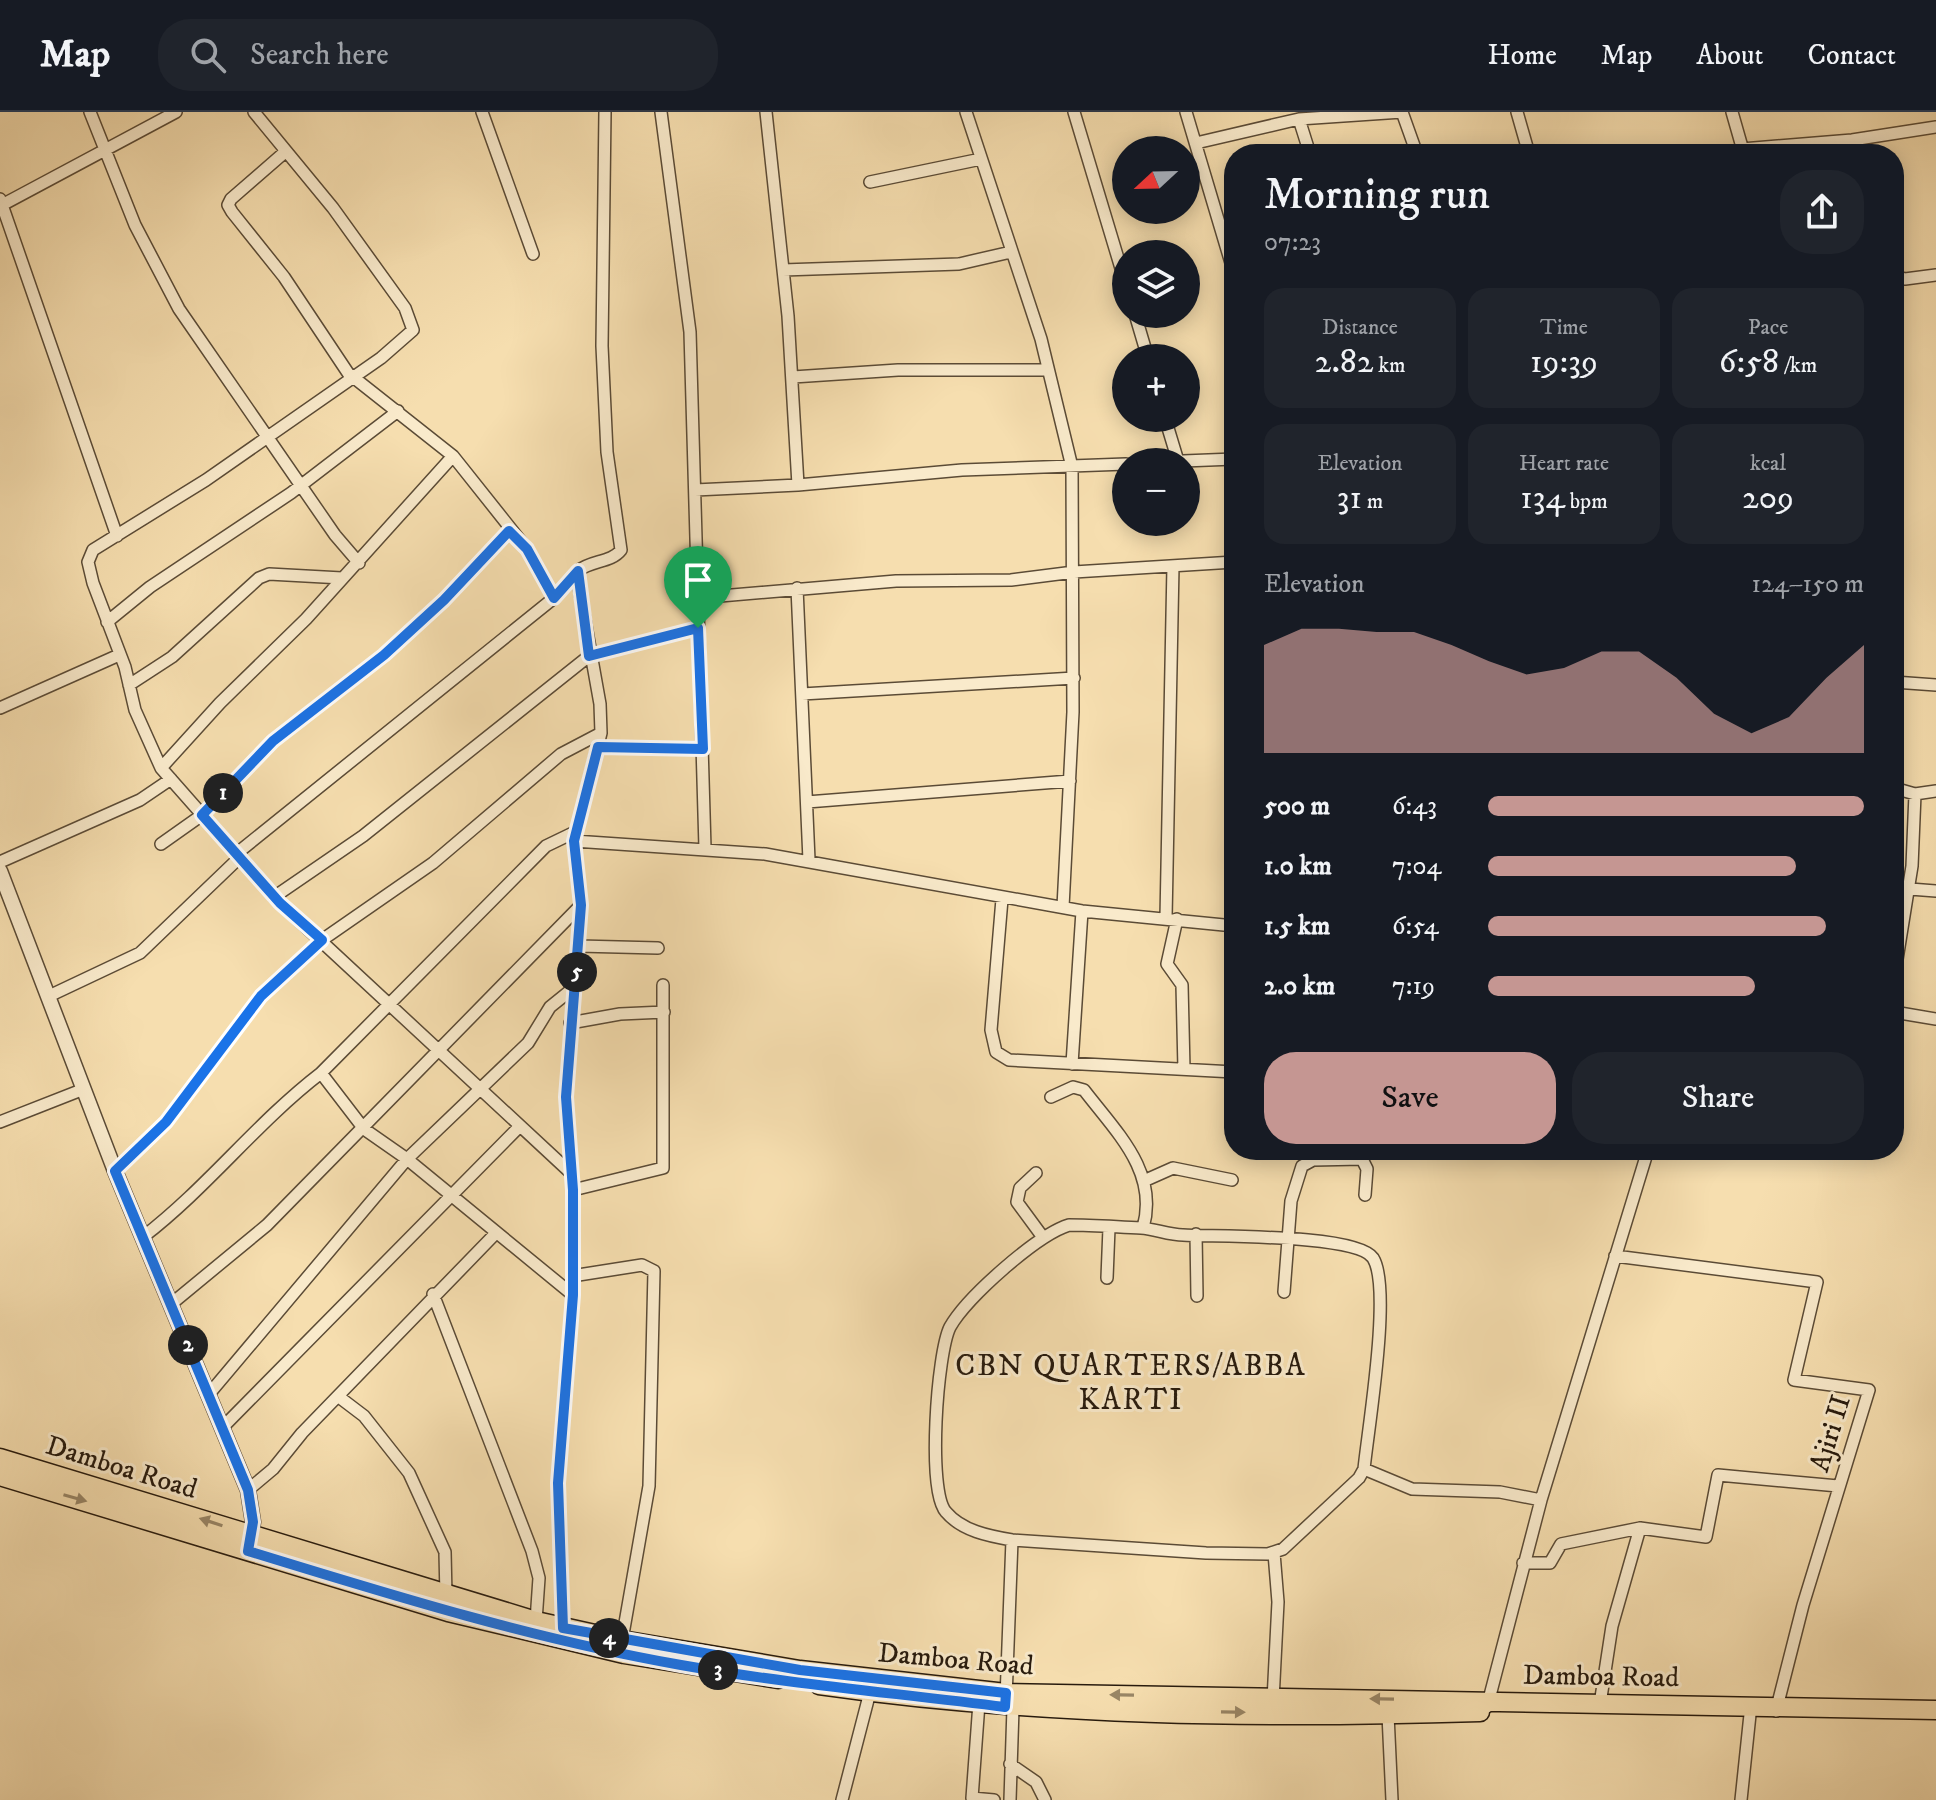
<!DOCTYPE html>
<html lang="en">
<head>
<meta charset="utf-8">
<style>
  body { margin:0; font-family:"IM FELL DW Pica",serif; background:#20242c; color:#f1f3f6; height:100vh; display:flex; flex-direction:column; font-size:30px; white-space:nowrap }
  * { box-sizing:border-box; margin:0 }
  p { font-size:26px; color:#9ea1a6 }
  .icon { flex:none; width:44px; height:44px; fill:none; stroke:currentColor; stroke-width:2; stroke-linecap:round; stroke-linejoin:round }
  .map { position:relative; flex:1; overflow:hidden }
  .side { position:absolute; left:1224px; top:32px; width:680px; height:1016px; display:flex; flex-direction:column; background:#171b24; border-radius:32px; box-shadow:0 4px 20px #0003 }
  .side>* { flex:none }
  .needle { width:52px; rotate:248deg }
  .fabs { position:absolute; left:1112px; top:24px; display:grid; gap:16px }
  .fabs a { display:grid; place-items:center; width:88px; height:88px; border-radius:50%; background:#171b24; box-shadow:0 4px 20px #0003; font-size:40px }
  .pin { position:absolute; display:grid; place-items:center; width:68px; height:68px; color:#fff; margin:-82px -34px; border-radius:50% 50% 50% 0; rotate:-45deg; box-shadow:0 0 8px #0007 }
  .pin .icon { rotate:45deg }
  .km { position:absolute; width:40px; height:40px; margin:-20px; border-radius:50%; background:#222; color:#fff; font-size:22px; line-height:40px; text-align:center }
  .round { display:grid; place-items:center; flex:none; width:84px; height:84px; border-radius:32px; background:#20242c }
  .headline { display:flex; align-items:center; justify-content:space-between; height:136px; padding:0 40px }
  h1 { font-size:44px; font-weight:600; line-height:60px }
  .stats { display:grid; grid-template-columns:repeat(3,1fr); gap:12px; height:136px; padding:8px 40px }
  .stats div { display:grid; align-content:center; border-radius:20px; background:#20242c; text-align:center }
  .stats b { font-size:34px; font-weight:600 }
  .stats small { font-size:22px; font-weight:400 }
  .stats p { font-size:22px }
  .chart { height:224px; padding:16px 40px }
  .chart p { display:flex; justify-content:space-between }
  .chart svg { width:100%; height:144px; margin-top:8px; fill:#c59692; opacity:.7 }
  .button { display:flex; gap:16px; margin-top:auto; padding:16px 40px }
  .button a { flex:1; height:92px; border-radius:32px; background:#c59692; color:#111; font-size:32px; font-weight:600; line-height:92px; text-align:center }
  .button a+a { background:#20242c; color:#f1f3f6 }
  ul { padding:0 40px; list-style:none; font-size:26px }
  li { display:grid; grid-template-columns:128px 96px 1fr; align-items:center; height:60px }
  li i { height:20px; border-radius:10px; background:#c59692 }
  header { display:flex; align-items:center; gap:48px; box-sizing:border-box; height:112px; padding:0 40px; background:#171b24; border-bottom:2px solid #363941 }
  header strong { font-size:38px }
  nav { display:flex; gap:44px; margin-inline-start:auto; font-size:28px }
  .search { width:560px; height:72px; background:#20242c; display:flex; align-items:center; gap:20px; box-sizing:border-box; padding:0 28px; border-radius:32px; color:#9ea1a6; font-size:30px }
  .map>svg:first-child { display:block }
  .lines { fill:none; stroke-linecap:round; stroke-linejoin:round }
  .minor-casing { stroke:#5b4b36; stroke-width:14 }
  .tertiary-casing { stroke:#5b4b36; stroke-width:17 }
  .primary-casing { stroke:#271a0d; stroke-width:21 }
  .minor { stroke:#f9eacb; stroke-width:11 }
  .tertiary { stroke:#f9eacb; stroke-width:14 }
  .primary { stroke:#f6deaf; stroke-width:18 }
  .oneway { fill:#998666 }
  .route-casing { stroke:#fff; stroke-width:16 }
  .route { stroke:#1a73e8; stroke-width:10 }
  .labels { text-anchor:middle; stroke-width:6; stroke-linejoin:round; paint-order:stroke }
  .street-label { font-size:28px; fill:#271a0d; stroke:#f9eacb }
  .neighbourhood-label { font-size:30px; letter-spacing:2px; fill:#271a0d; stroke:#f9eacb }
</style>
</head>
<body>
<header>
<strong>Map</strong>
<div class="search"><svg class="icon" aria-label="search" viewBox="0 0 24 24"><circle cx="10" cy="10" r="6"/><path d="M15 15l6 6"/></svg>Search here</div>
<nav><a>Home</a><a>Map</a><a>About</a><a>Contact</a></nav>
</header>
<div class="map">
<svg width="1936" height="1688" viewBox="0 0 1936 1688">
  <rect width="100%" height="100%" fill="#f6deaf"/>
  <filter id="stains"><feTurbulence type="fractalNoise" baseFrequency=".0025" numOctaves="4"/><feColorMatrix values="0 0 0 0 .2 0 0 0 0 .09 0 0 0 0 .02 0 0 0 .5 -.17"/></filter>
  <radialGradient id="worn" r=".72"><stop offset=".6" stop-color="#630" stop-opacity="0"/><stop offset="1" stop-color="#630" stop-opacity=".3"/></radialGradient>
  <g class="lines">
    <g class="minor-casing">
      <path id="minor" d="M90 0 135 113 179 197 335 423 359 451
        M254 0 333 96 405 196 413 218 381 246 206 368 93 438 88 450 93 471 125 555 135 598 161 656 280 791 572 1062
        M482 0 533 142
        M661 0 690 220 705 736
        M766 0 788 204 798 373
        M966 0 1041 227 1072 355 1073 600 1063 795
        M1074 0 1126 173
        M1186 0 1234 161
        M1402 0 1417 42
        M1517 0 1529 42
        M1732 0 1744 42
        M1299 7 1310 42
        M1196 31 1299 7 1402 0
        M1742 37 1852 28 1936 15
        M285 40 231 87 228 93 232 100 284 165 348 261 453 344 527 437 554 486
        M870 70 981 47
        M0 87 117 424
        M2 93 176 0
        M783 158 959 152 1011 140
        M1894 164 1905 167 1936 163
        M1135 202 1148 246
        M793 265 898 258H1047
        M1165 306 1178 349
        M1158 350 1234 347
        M695 378 798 373 962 358 1126 352
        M797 476 809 748
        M697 486 896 469 1011 468 1074 460 1234 450
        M107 510 150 475 291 381 398 299
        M1894 570 1936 573
        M129 573 172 545 259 466 269 462 342 466
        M802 582 1074 566
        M0 596 119 543
        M598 635 703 637
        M161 656 220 591 306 507 453 344
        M1894 676 1915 682 1936 679
        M807 690 1070 669
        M574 729 765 742 1082 799 1234 814
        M161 732 202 703 273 629 384 543 444 488 509 419
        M236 742 554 486 578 459
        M0 750 140 688 171 667
        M1910 777 1936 779
        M274 785 363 724 589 544 698 516
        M1002 787 991 918 996 940 1009 948 1234 960
        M1166 806 1173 454
        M1177 807 1167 852 1182 873 1184 957
        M579 834 658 836
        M1894 866 1912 754 1915 682
        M49 884 140 841 239 746
        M1894 900 1936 907
        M570 911 620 902 664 900
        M1072 952 1082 799
        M321 961 546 734 575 720
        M1051 985 1073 975 1084 978C1117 1021 1159 1060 1143 1116
        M0 1010 84 977
        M115 1059 166 1010 261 884 322 828 433 751 561 642 601 621
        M1036 1061 1020 1076 1017 1090 1042 1124
        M1146 1068 1173 1056 1232 1068
        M573 1078 663 1056V873
        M1069 1113C1093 1113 1117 1115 1141 1116 1155 1117 1169 1123 1183 1123 1215 1125 1357 1122 1373 1146 1392 1176 1368 1317 1364 1357L1359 1366 1283 1437 1268 1442 1206 1441 1012 1428C989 1424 962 1419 946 1400 927 1379 937 1241 950 1215 967 1185 1037 1123 1069 1113Z
        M1196 1122 1197 1184
        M143 1125C208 1075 256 1011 321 961L364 1017 407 1047 573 1183
        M1615 1144 1817 1170 1794 1268 1869 1278 1803 1493 1776 1599
        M572 1164 642 1153 654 1159 649 1374 622 1528
        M1107 1166 1109 1116
        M1284 1180 1291 1089 1302 1054 1313 1048 1362 1047 1367 1057 1365 1083
        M433 1182 532 1439 539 1466 536 1509
        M170 1193 267 1113 581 793
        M209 1282 407 1047 528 931 550 895 576 874
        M339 1285 364 1304 409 1361 445 1440 446 1484
        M222 1316 519 1015
        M1364 1357 1412 1377 1500 1380 1541 1388
        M248 1378 273 1357 302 1321 496 1121
        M1523 1451H1550L1561 1432 1640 1416 1706 1425 1718 1363 1838 1374
        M563 1516 558 1371 573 1183V1078L566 985 581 793 574 729 601 621 600 592 578 469V459C591 448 611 451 621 438L607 340 602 234 605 0
        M1006 1586 1012 1428
        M1273 1588 1278 1490 1274 1441
        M979 1591 972 1686 994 1688
        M1600 1592 1612 1514 1640 1416
        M1487 1595 1541 1388 1648 1038
        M1388 1603 1392 1688
        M1010 1652 1036 1670 1045 1688
        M842 1688 870 1580
        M1010 1688 1013 1596
        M1741 1688 1751 1593"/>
    </g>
    <g class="tertiary-casing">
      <path id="tertiary" d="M0 759 115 1059 248 1378 253 1410 249 1431"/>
    </g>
    <g class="primary-casing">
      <path id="primary" d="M0 1346 536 1509 622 1528 800 1558 1006 1581 1936 1598
        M0 1364 448 1500 624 1542 778 1567
        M819 1573C1037 1604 1260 1607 1480 1600"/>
    </g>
    <use href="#minor" class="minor"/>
    <use href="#tertiary" class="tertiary"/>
    <use href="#primary" class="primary"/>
  </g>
  <defs><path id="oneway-solid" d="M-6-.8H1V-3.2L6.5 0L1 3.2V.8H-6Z" transform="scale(2)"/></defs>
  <g class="oneway">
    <use href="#oneway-solid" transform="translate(75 1386) rotate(16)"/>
    <use href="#oneway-solid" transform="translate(211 1410) rotate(-162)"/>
    <use href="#oneway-solid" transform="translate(1122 1583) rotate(-179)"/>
    <use href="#oneway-solid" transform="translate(1382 1587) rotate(-179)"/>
    <use href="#oneway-solid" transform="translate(1233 1600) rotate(1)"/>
  </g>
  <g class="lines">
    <g class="route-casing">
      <path id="route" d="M509 419 527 437 554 486 578 459 589 544 698 516 703 637 598 635 574 729 581 793 566 985 573 1078V1183L558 1371 563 1516 800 1558 1006 1581 1005 1595C897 1581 788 1572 681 1553 533 1527 391 1483 248 1439L253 1410 248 1378 115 1059 166 1010 261 884 322 828 280 791 202 703 273 629 384 543 444 488Z"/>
    </g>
    <use href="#route" class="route"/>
  </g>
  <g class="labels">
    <g class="street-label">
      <text transform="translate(1829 1321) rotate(-73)" y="10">Ajiri II</text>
      <text transform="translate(122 1354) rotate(17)" y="10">Damboa Road</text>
      <text transform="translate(956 1546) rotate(5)" y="10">Damboa Road</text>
      <text transform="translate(1601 1563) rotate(1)" y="10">Damboa Road</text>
    </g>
    <g class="neighbourhood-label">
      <text x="1131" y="1263">CBN QUARTERS/ABBA<tspan x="1131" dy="34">KARTI</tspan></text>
    </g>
  </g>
  <rect width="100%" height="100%" filter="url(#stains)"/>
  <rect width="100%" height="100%" fill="url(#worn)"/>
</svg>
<div class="fabs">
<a><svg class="needle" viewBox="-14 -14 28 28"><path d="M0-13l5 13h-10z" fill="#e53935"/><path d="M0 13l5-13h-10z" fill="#9ea1a6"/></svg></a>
<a><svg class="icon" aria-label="layers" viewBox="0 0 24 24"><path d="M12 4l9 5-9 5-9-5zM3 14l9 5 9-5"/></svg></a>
<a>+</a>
<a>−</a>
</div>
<div class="pin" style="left:698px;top:516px;background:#1e9e55"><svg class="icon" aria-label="arrive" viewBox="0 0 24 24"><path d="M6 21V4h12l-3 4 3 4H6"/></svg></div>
<b class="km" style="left:223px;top:681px">1</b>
<b class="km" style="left:188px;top:1233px">2</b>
<b class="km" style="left:718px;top:1558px">3</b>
<b class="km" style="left:609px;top:1526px">4</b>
<b class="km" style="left:577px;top:860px">5</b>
<section class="side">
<div class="headline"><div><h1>Morning run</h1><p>07:23</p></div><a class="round"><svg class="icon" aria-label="share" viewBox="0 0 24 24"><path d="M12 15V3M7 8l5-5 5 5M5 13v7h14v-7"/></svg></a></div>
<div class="stats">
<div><p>Distance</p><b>2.82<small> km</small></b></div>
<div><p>Time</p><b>19:39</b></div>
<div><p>Pace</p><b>6:58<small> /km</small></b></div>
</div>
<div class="stats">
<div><p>Elevation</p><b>31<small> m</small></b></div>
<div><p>Heart rate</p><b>134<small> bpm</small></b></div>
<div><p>kcal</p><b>209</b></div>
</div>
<div class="chart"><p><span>Elevation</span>124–150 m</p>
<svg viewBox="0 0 160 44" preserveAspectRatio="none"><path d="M0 44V11L10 6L20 6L30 7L40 7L50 11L60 16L70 20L80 18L90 13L100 13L110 21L120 32L130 38L140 33L150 21L160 11V44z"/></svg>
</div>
<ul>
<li><b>500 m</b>6:43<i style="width:100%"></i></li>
<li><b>1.0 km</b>7:04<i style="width:82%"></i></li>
<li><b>1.5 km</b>6:54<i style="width:90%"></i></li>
<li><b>2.0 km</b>7:19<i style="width:71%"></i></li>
</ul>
<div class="button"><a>Save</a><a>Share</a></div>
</section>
</div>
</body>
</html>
